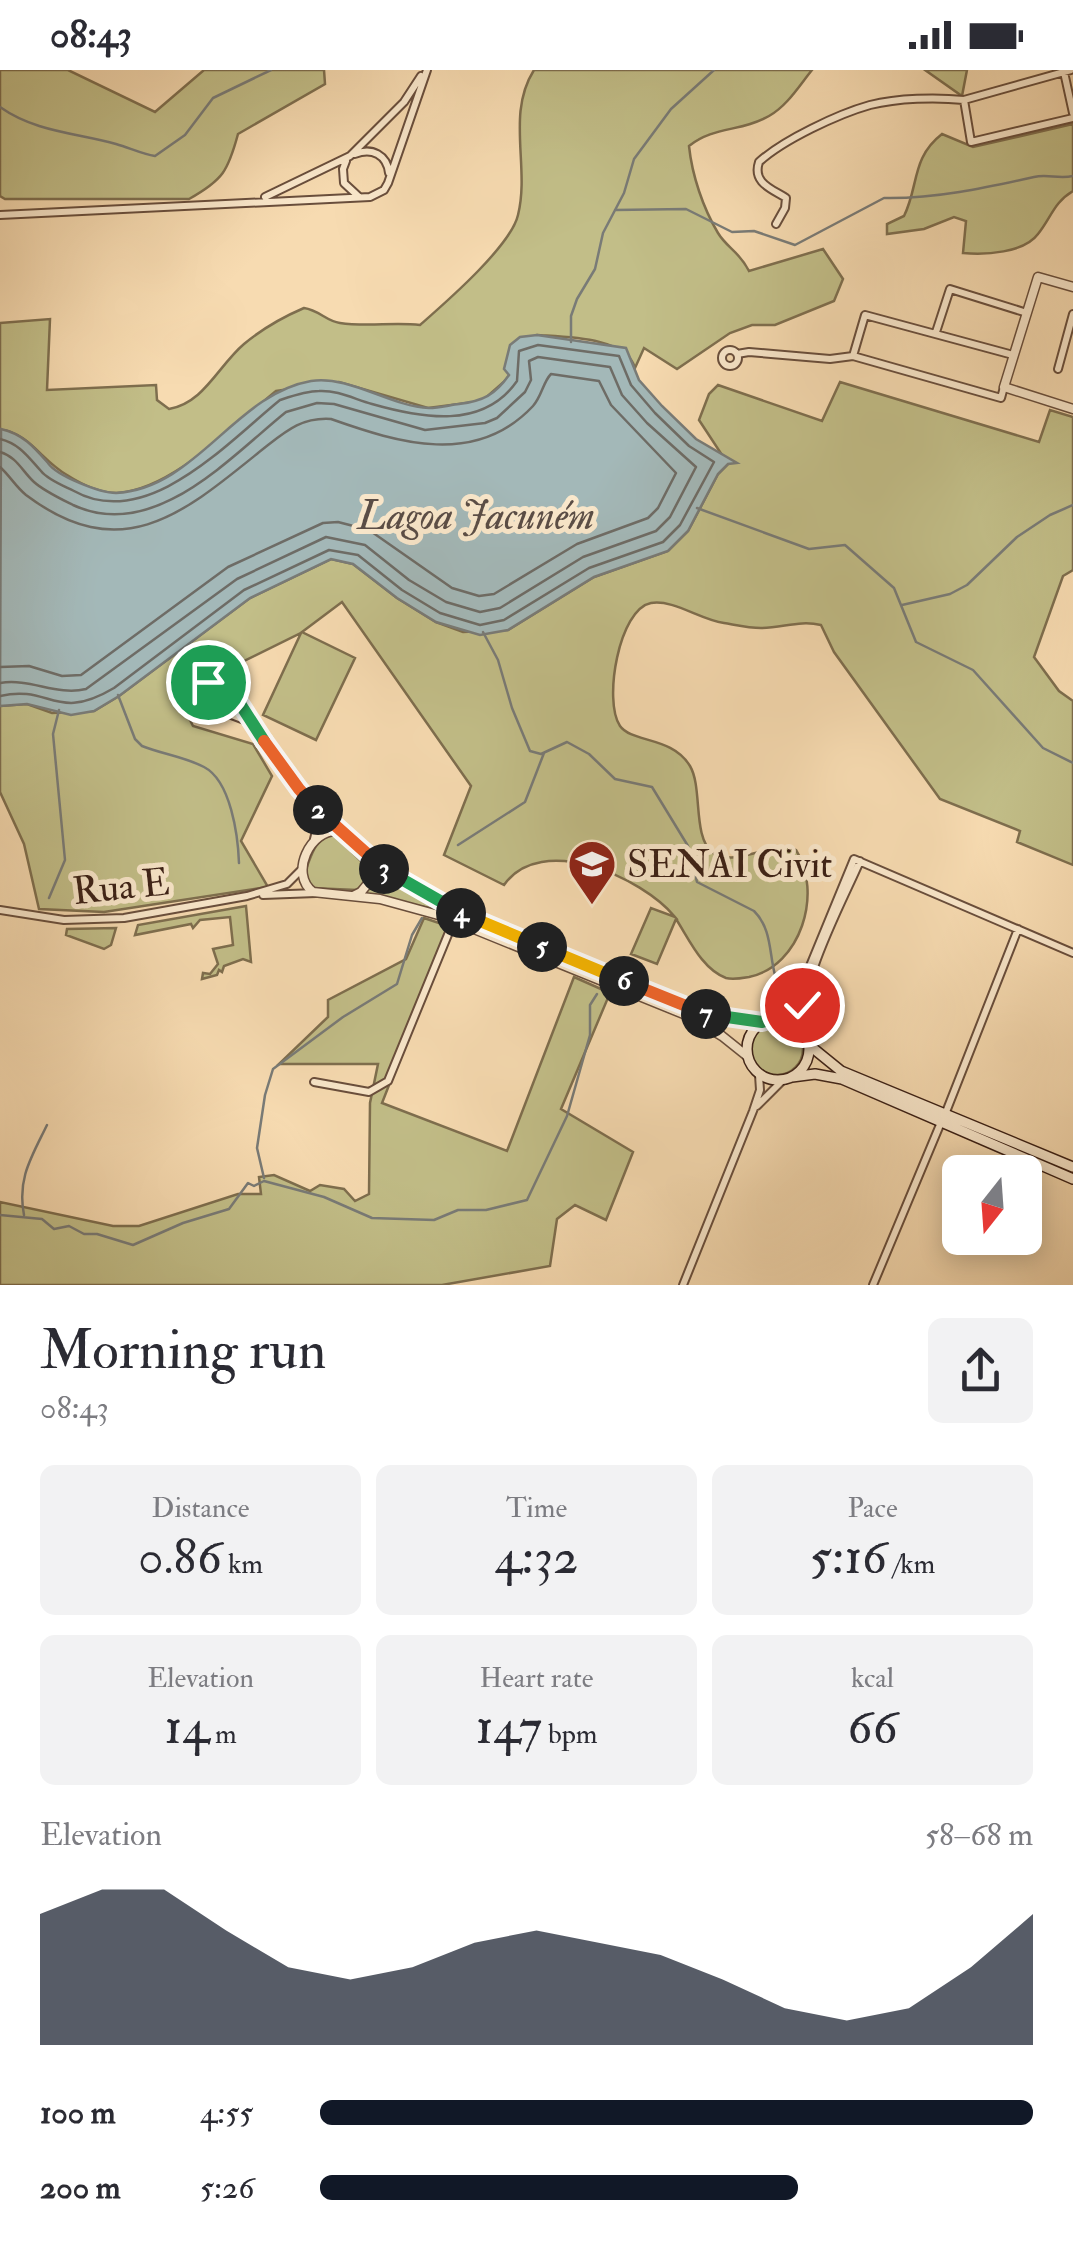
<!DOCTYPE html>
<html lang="en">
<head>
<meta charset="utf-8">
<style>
  body { margin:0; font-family:"IM FELL Double Pica",serif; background:#f2f2f3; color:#2b2b33; height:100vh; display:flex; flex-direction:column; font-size:38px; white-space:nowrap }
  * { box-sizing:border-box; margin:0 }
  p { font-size:32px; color:#7c7c81 }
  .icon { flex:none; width:55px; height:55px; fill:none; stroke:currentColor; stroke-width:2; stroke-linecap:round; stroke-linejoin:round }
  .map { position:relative; height:1215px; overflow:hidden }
  .sheet { display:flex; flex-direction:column; background:#fff; flex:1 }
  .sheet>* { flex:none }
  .needle { width:65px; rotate:197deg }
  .buttons { position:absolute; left:942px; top:1085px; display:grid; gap:20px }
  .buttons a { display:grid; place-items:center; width:100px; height:100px; border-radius:15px; background:#fff; box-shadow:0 5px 25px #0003; font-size:50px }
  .pin { position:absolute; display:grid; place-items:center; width:85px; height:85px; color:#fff; margin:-42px; border:5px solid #fff; border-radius:50%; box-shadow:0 2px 10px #0007 }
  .km { position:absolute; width:50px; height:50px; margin:-25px; border-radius:50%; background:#222; color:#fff; font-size:28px; line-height:50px; text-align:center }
  .round { display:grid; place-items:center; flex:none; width:105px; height:105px; border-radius:15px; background:#f2f2f3 }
  .headline { display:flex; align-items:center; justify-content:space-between; height:170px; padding:0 40px }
  h1 { font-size:55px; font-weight:600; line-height:75px }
  .metrics { display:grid; grid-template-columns:repeat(3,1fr); gap:15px; height:170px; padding:10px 40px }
  .metrics div { display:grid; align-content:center; border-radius:15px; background:#f2f2f3; text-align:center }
  .metrics b { font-size:50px; font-weight:600 }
  .metrics small { font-size:28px; font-weight:400 }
  .metrics p { font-size:28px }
  .chart { height:280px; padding:20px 40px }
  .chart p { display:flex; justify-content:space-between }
  .chart svg { width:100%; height:180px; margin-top:10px; fill:#111827; opacity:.7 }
  ul { padding:0 40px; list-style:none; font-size:32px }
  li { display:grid; grid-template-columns:160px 120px 1fr; align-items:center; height:75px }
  li i { height:25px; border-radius:12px; background:#111827 }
  .status { display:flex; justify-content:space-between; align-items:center; height:70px; padding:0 50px; background:#fff; direction:ltr }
  .status svg { height:28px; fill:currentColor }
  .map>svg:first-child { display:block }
  .green { fill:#c2be88; stroke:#7e6e4e; stroke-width:2.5 }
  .water { fill:#a3b8b8; stroke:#797b77; stroke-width:2.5 }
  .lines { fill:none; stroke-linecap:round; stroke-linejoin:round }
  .shore { stroke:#6e6c66; stroke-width:2.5 }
  .stream { stroke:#797b77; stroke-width:2.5 }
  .minor-casing { stroke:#694e3c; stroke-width:10 }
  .tertiary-casing { stroke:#694e3c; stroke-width:11 }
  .secondary-casing { stroke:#3a1f15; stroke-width:12 }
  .minor { stroke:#fae8cc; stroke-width:6 }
  .tertiary { stroke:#fae8cc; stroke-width:8 }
  .secondary { stroke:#fae8cc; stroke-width:9 }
  .split-1-casing { stroke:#fff; stroke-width:20 }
  .split-2-casing { stroke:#fff; stroke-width:20 }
  .split-3-casing { stroke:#fff; stroke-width:20 }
  .split-4-casing { stroke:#fff; stroke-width:20 }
  .split-5-casing { stroke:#fff; stroke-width:20 }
  .split-6-casing { stroke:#fff; stroke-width:20 }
  .split-7-casing { stroke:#fff; stroke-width:20 }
  .split-8-casing { stroke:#fff; stroke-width:20 }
  .split-9-casing { stroke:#fff; stroke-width:20 }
  .split-1 { stroke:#22a559; stroke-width:12 }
  .split-2 { stroke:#f0652b; stroke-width:12 }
  .split-3 { stroke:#f0652b; stroke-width:12 }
  .split-4 { stroke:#22a559; stroke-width:12 }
  .split-5 { stroke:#f5b400; stroke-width:12 }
  .split-6 { stroke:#f5b400; stroke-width:12 }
  .split-7 { stroke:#f0652b; stroke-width:12 }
  .split-8 { stroke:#22a559; stroke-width:12 }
  .split-9 { stroke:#f5b400; stroke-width:12 }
  .labels { text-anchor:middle; stroke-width:10; stroke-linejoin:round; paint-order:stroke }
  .poi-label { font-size:38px; fill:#3a1f15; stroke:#fae8cc; text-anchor:start }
  .street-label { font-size:38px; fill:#3a1f15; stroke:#fae8cc }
  .water-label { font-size:40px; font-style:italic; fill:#5a4d46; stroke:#fae8cc }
</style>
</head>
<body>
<div class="status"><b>08:43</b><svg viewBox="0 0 49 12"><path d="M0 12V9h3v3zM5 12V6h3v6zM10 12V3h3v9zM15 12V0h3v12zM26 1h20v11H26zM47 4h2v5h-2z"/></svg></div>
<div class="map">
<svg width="1073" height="1215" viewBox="0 0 1073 1215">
  <rect width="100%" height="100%" fill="#f7dbb1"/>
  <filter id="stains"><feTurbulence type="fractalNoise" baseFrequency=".002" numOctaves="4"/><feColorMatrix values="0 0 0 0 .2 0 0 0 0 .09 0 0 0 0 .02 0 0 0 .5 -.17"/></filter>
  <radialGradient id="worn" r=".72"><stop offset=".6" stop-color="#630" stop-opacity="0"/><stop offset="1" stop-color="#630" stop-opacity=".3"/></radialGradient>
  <path class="green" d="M0 0H68L155 42 204 0H324L325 14 238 64C228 101 223 110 189 129H5L0 126Z
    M534 0H812C799 16 787 36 769 46 741 62 714 56 689 76 692 105 703 138 718 163 727 178 739 181 749 201L823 179 843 209 834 231 775 255H752L730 263 677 299 644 278 635 298C626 267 566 267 537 265L506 310 482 331 428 338 339 312 276 321C234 355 172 420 117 423 99 423 81 414 67 405 42 391 30 364 0 359V253L50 249 47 320 156 315 157 330 169 339C204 333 218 296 244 274 262 259 283 247 304 238 319 240 326 251 340 253 366 257 394 252 420 255 445 233 511 176 518 145 530 97 506 44 534 0Z
    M925 0H967L962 26Z
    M1073 54V121C1054 132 1051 148 1038 164 1024 183 985 185 963 183L966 151 954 147 924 159 887 164V154L904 146C919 116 911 88 942 64L973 77Z
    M840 312 1039 372 1050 340 1073 347V500L1063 506 1034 587 1059 621 1073 631V795L1017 772 1020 761 940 729 834 582 821 555C799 550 783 558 761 558 749 558 736 555 724 553 701 550 673 529 651 533 619 539 603 631 620 656 632 673 672 666 690 696 703 718 692 767 713 783 732 796 766 776 787 777L796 780C823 823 801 896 749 907 743 908 733 910 726 908 702 899 689 869 676 849L657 894 631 884 651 838 675 847C642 807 541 762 504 815L444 785 471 716 342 532 302 562 355 588 316 670 263 645 301 563 177 624 193 656 253 674 272 706 241 771 268 817 104 842 39 839 24 774 0 722V636L27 634 52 643 94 641 119 626 250 528 331 489 353 494 397 528 436 552 463 562 508 560 594 507 668 481 688 461 718 404 728 394 699 350 709 324 718 315 822 351Z
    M203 625a13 13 0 1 1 26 0a13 13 0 1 1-26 0Z
    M334 764 367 797 366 812 357 820 311 818 305 802C312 784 314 769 334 764Z
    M379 800 439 837 534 880 438 840 368 825 366 822Z
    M246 836 251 892 243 889 224 896 222 902 219 900 217 905 202 909 203 903 210 904 218 894 213 879 233 875 230 847 200 850 193 858 191 854 135 865 138 855Z
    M424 848 451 857 382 1033 507 1081 574 907 610 923 561 1039 633 1082 606 1150 575 1135 557 1149 550 1196 442 1215H0V1132L113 1156H139L238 1124H261L259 1107 274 1105 310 1121 320 1115 344 1119 355 1131 369 1124 370 1033 378 994H279L328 947V930L406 889Z
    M116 858 111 875 104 879 66 865 67 859Z
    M751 979a26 26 0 1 1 52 0a26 26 0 1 1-52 0Z"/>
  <path class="water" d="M537 265 626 278 639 310 662 336 696 369 737 393 728 394 718 404 688 461 668 481 594 507 508 560 480 565 436 552 397 528 353 494 331 489 250 528 119 626 94 641 71 645 27 634 0 636 1 359C23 364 34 377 48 393 57 406 100 423 116 423 196 419 235 324 311 311 350 305 389 336 429 338 439 338 450 335 459 334 483 331 495 325 509 305L504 299 510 275 520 267Z"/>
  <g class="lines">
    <path class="shore" d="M0 369C20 374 28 387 41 401 48 410 64 416 74 421 147 462 228 372 280 330 292 326 306 321 319 321 338 320 354 329 372 334 421 348 483 360 517 311L519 281 538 275 619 286 631 315 655 343 689 376 714 392 680 455 663 472 589 498 504 550 480 555 440 543 402 520 358 485 329 480 244 520 114 618C55 653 51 614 0 626
      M0 382C17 387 22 401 34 412 44 421 61 429 73 435 154 473 230 387 286 342L317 333 334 334 425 360 485 353 497 348 525 322 531 310 529 291 538 287 610 297 622 325 647 353 696 397 670 447 656 461 583 487 500 538 480 542 446 532 409 510 365 475 326 467 237 509 86 619C56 626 31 608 0 613
      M0 397C10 406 16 417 26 425 123 498 185 442 263 379 285 362 301 347 331 349 399 373 476 397 533 336 542 326 543 312 551 304L599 311 611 335 676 403 658 438 648 448 577 474 494 524 479 526 452 518 369 460 338 452 323 453 228 497 81 605 62 606 29 596 0 597"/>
    <path class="stream" d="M0 37C35 62 77 63 116 74 130 78 142 84 155 86L185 65 213 28 271 0
      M615 140 686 139 732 162 754 161 795 175 884 128C934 129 985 118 1034 107 1047 104 1059 109 1073 106
      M571 272V246L577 229 595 199 603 163 624 123 634 89 671 39 714 0
      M697 438 809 479 845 475 894 518 916 572 973 600 1043 678 1073 693
      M902 535 950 524 967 515 1017 467 1050 445 1073 435
      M483 562 498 590 512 638 530 681 541 684 567 672 589 684 615 709 652 717 688 776 697 812 754 841C772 859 769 883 775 905
      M118 625 135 669 142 676C162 684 185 687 204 697 231 711 238 766 239 793
      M458 775 525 732 544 683
      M49 828 65 790 53 664 59 640
      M264 1108 257 1078 265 1025 273 999 343 947 397 914 412 865 422 848
      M0 1145 42 1149 54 1159 69 1156 84 1164H97L133 1175 183 1153 229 1139 248 1113 254 1116 264 1111 324 1127 372 1148 434 1150 458 1140H486L527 1130 567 1046 590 965V935L597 924
      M24 1145C17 1109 31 1088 47 1055"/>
    <g class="minor-casing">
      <path id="minor" d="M1064 2 1073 43
        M964 30 971 72 1073 48
        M355 84C372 77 387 85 389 103
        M346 91 343 99 344 113 358 126
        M265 127 350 86 404 32 421 6
        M0 145 370 127 384 120 388 113 427 0
        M776 154 785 138 786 128C772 119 752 113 759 92 783 70 838 44 870 35 898 28 936 27 964 30L1071 0
        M936 262 950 219 1027 243
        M722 288a8 8 0 1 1 16 0a8 8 0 1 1-16 0Z
        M737 284 749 282 830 289 853 286 1001 328 1004 317
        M853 286 865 245 1013 285
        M1058 299 1073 244
        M201 625a15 15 0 1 1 30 0a15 15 0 1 1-30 0Z
        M231 621 314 744 317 757 314 769
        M221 641 247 651
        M311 733 338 761
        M263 825 316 823
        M0 840 64 850 124 848 247 826 287 814 301 800
        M780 948 796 930 854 789 1073 883
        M806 965C791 926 843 831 860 791
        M314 1012 369 1022 388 1011 454 850
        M757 1036 782 1011
        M946 1042 1018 859
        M683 1215 753 1041 760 1020 759 1005
        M873 1215 942 1050"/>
    </g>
    <g class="tertiary-casing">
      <path id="tertiary" d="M1073 217 1038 207 1004 317 1073 339
        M353 826 361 822 370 811 369 789
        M747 986 722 966 691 947 442 846 380 829 313 822C289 804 310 759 338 761L385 800 447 837 691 938 718 948 762 952"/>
    </g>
    <g class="secondary-casing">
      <path id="secondary" d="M747 979a31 31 0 1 1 62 0a31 31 0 1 1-62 0Z
        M809 975 841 1001 1073 1097
        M792 1007 815 1004 842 1009 1073 1109"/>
    </g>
    <use href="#minor" class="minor"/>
    <use href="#tertiary" class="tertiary"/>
    <use href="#secondary" class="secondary"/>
  </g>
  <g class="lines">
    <g class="split-1-casing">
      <path id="split-1" d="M208 612 218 610 228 615 264 671"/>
    </g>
    <g class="split-2-casing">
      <path id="split-2" d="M264 671 299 719 318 740"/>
    </g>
    <g class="split-3-casing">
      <path id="split-3" d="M318 740 384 799"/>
    </g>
    <g class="split-4-casing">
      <path id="split-4" d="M384 799 461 843"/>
    </g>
    <g class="split-5-casing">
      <path id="split-5" d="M461 843 542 877"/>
    </g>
    <g class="split-6-casing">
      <path id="split-6" d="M542 877 624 911"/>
    </g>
    <g class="split-7-casing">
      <path id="split-7" d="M624 911 706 944"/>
    </g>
    <g class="split-8-casing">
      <path id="split-8" d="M706 944 762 952 775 948 792 952"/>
    </g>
    <g class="split-9-casing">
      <path id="split-9" d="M792 952 806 965 801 953 802 935"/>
    </g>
    <use href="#split-1" class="split-1"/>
    <use href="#split-2" class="split-2"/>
    <use href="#split-3" class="split-3"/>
    <use href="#split-4" class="split-4"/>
    <use href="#split-5" class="split-5"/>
    <use href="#split-6" class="split-6"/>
    <use href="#split-7" class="split-7"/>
    <use href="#split-8" class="split-8"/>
    <use href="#split-9" class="split-9"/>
  </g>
  <defs>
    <g id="university-pin" transform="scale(2.5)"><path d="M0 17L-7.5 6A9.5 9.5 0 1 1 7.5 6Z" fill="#8f2418" stroke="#fae8cc"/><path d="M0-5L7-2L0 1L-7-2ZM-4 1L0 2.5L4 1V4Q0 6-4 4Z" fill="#fff"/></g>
  </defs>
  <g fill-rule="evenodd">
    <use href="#university-pin" x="592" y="794"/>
  </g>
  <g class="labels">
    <g class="poi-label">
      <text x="627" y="807">SENAI Civit</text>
    </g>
    <g class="street-label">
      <text transform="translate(121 816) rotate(-6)" y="13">Rua E</text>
    </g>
    <g class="water-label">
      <text x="476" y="459">Lagoa Jacuném</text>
    </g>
  </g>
  <rect width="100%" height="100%" filter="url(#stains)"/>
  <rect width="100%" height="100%" fill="url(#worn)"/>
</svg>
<div class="buttons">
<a><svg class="needle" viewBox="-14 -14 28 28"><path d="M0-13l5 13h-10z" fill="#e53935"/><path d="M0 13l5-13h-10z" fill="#7c7c81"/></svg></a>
</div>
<div class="pin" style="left:208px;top:612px;background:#1e9e55"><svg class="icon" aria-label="arrive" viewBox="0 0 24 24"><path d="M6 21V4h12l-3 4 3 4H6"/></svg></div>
<div class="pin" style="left:802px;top:935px;background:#d93025"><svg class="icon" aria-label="check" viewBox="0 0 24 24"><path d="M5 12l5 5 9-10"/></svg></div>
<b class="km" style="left:318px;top:740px">2</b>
<b class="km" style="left:384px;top:799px">3</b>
<b class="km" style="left:461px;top:843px">4</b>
<b class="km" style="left:542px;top:877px">5</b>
<b class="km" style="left:624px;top:911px">6</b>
<b class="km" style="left:706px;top:944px">7</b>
</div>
<section class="sheet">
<div class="headline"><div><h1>Morning run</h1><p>08:43</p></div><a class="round"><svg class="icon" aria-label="share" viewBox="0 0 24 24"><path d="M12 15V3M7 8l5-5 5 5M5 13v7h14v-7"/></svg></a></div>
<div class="metrics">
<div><p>Distance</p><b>0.86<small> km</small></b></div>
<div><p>Time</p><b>4:32</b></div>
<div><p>Pace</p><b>5:16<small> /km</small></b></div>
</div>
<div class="metrics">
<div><p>Elevation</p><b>14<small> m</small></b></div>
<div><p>Heart rate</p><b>147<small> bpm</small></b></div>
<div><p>kcal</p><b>66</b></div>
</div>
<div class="chart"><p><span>Elevation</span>58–68 m</p>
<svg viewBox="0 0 160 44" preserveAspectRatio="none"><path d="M0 44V12L10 6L20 6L30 16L40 25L50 28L60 25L70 19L80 16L90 19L100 22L110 28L120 35L130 38L140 35L150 25L160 12V44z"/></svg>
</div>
<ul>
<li><b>100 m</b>4:55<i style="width:100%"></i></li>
<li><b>200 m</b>5:26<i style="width:67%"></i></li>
</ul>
</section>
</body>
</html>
